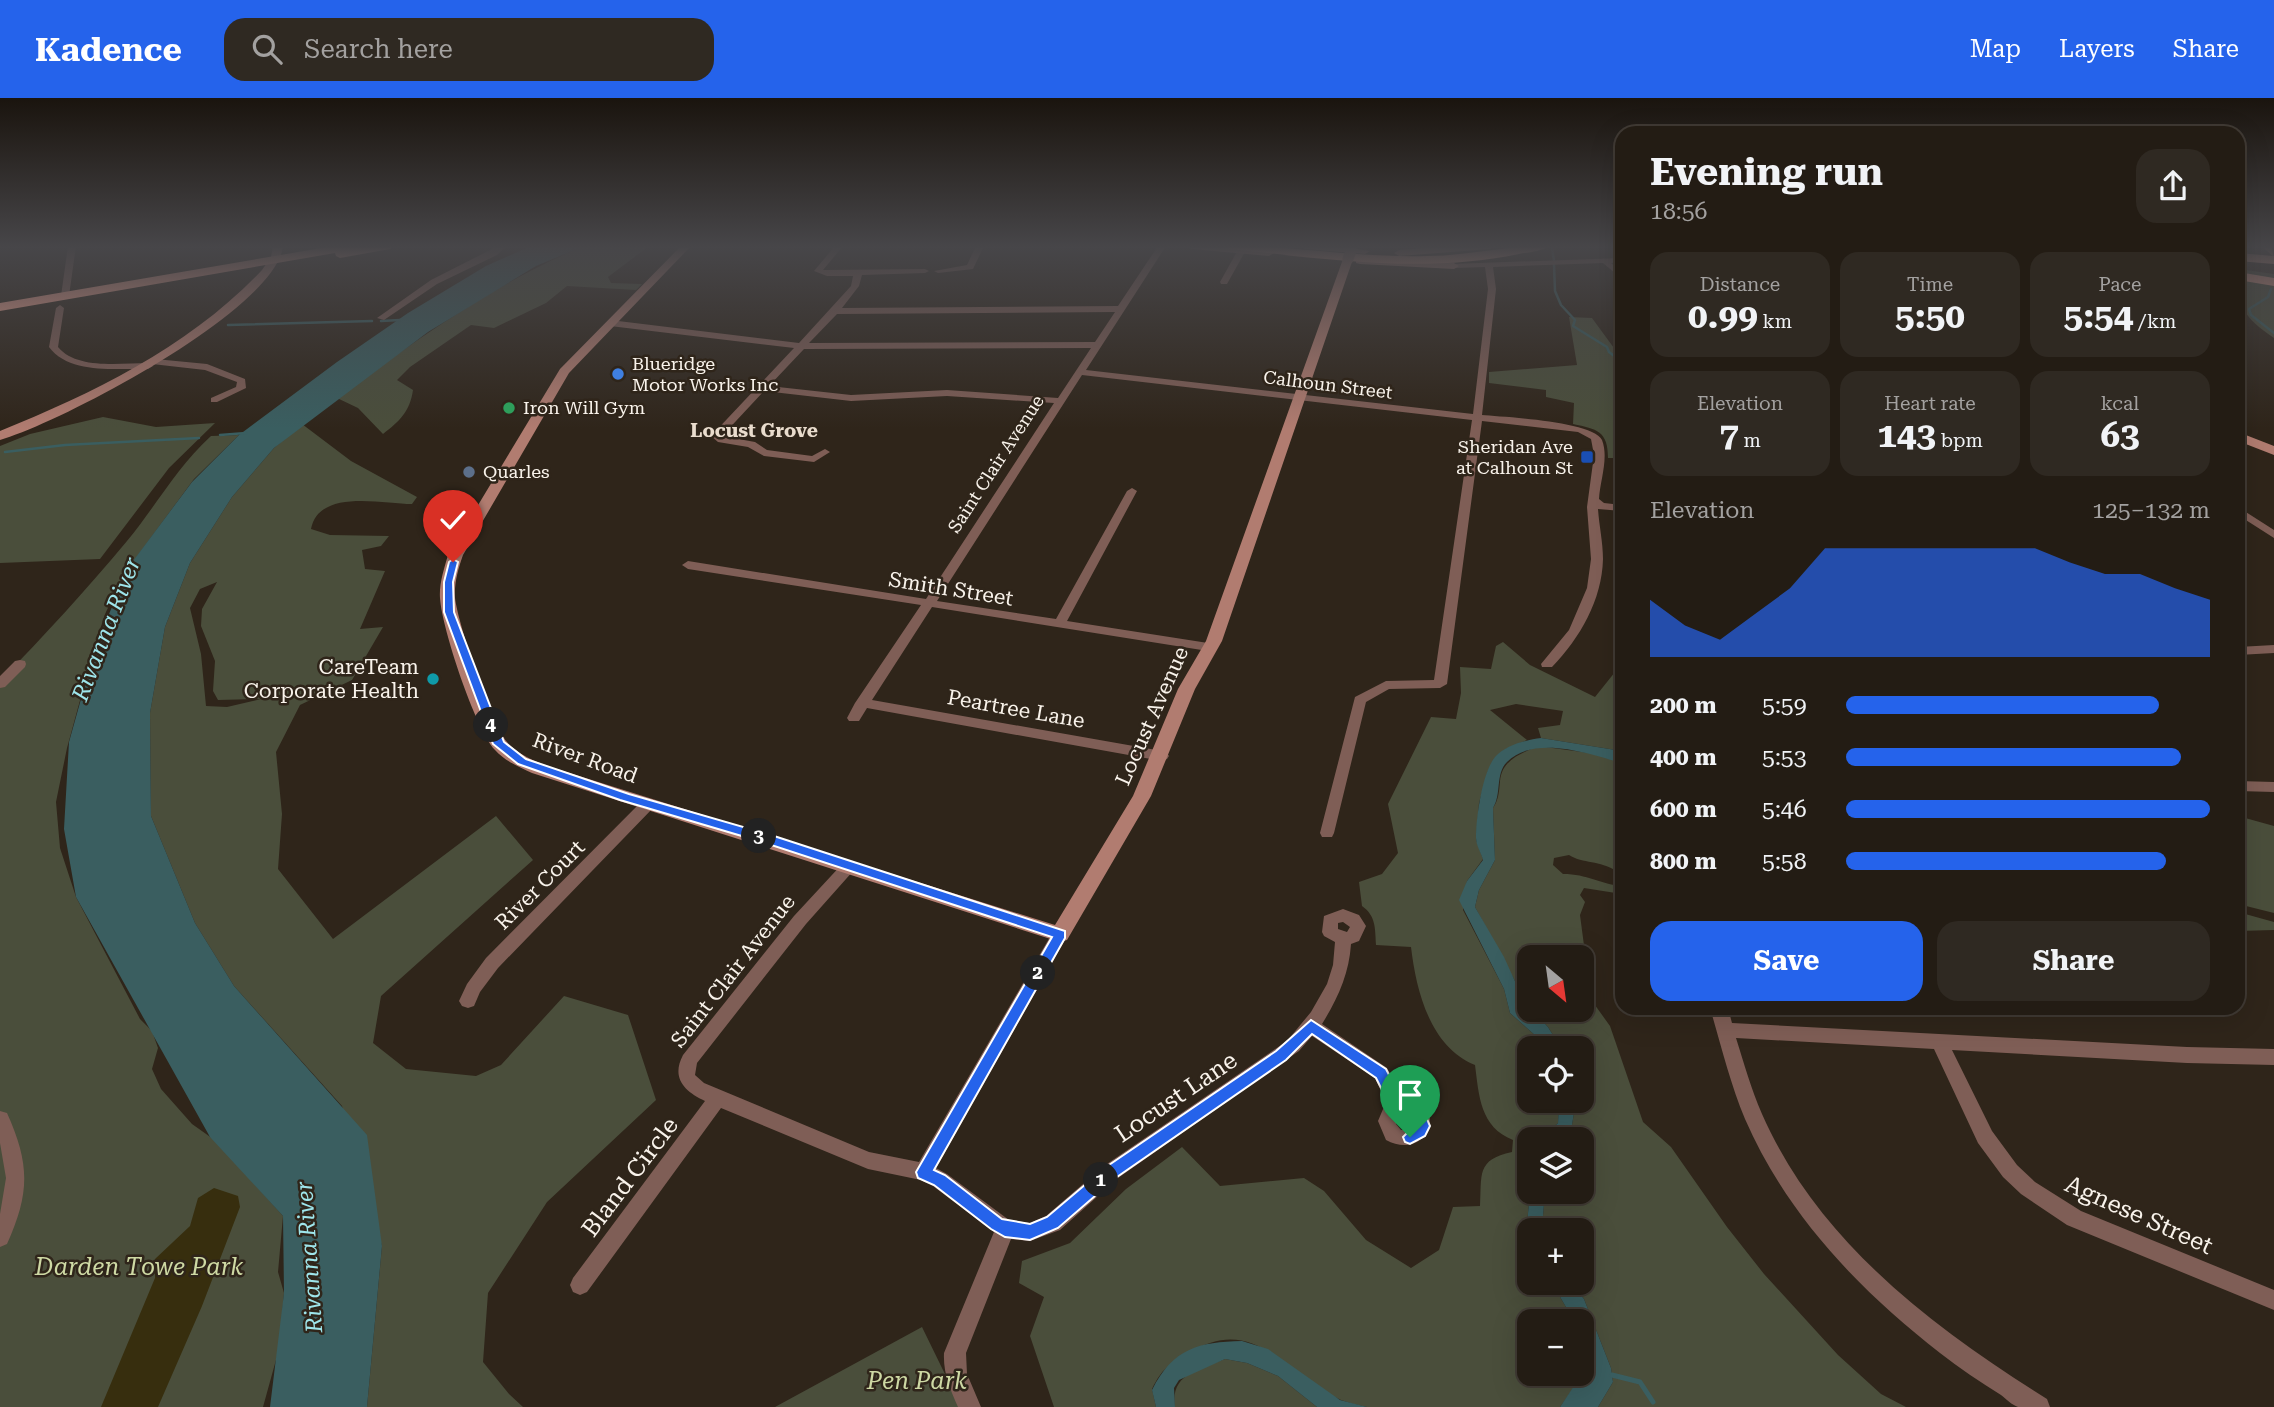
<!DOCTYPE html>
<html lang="en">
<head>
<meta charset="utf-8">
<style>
  body { margin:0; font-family:"Roboto Serif",serif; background:#2f2922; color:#f1f3f6; height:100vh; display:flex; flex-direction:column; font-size:26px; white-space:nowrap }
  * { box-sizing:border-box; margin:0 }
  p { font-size:23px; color:#a3a1a0 }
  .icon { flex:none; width:38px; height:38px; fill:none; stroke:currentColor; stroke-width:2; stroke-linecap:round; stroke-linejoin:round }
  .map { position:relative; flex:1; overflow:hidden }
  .side { position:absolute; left:1615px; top:28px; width:630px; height:889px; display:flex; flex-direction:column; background:#231c14; border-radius:21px; box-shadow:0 7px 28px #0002,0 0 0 2px #403a34 }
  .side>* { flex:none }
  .needle { width:46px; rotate:151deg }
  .fabs { position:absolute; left:1517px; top:847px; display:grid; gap:14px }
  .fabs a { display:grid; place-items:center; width:77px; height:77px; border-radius:14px; background:#231c14; box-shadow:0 7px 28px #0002,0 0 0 2px #403a34; font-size:35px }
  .pin { position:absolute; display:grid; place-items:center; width:60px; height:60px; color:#fff; margin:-72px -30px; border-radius:50% 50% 50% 0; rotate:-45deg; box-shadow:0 0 7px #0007 }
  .pin .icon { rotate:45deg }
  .km { position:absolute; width:35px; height:35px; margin:-18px; border-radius:50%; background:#222; color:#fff; font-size:19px; line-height:35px; text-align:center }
  .round { display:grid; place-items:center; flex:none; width:74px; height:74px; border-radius:21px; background:#2f2922 }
  .overview { display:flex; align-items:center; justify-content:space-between; height:119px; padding:0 35px }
  h1 { font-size:38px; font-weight:700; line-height:52px }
  .figures { display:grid; grid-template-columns:repeat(3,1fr); gap:10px; height:119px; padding:7px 35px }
  .figures div { display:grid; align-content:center; border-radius:18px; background:#2f2922; text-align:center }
  .figures b { font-size:35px; font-weight:700 }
  .figures small { font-size:19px; font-weight:400 }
  .figures p { font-size:19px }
  .chart { height:196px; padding:14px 35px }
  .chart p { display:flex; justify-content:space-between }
  .chart svg { width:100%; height:126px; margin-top:7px; fill:#2563eb; opacity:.7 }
  .primary-button { display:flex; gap:14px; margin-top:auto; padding:14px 35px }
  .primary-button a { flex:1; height:80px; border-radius:21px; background:#2563eb; color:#fff; font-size:28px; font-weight:700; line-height:80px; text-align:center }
  .primary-button a+a { background:#2f2922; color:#f1f3f6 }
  ul { padding:0 35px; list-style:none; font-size:23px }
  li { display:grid; grid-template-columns:112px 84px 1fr; align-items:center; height:52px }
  li i { height:18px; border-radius:9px; background:#2563eb }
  header { display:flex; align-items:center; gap:42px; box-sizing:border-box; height:98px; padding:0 35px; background:#2563eb; color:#fff }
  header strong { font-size:33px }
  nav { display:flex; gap:38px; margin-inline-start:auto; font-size:24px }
  .search { width:490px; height:63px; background:#2f2922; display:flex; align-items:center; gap:18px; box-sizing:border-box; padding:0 24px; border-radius:21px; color:#a3a1a0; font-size:26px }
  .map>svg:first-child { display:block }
  .green { fill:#4a4e3b; fill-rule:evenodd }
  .sand { fill:#372e0e }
  .water { fill:#3a5e60 }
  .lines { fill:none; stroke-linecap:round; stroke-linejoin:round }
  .stream-far1 { stroke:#3a5e60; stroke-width:2.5 }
  .stream { stroke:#3a5e60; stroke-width:5 }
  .street { fill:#7f5e56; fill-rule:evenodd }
  .secondary { fill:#b17c70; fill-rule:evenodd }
  .highway { fill:#faa895; fill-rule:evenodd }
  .secondary-bridge { stroke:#b17c70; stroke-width:11 }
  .route { fill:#2563eb; stroke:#fff; stroke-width:2 }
  .shop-dot { fill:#3f7fe0; stroke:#2f251a; stroke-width:2.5 }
  .leisure-dot { fill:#2e9e5b; stroke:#2f251a; stroke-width:2.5 }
  .transit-dot { fill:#1a4fb4; stroke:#2f251a; stroke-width:2.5 }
  .service-dot { fill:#5c6f8a; stroke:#2f251a; stroke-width:2.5 }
  .culture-dot { fill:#0f9aa8; stroke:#2f251a; stroke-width:2.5 }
  .labels { text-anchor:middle; stroke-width:5; stroke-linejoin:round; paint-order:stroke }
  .far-poi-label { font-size:18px; fill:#f9f3eb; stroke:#2f251a; text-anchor:start }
  .far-street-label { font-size:18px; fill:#f9f3eb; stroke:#2f251a }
  .far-neighbourhood-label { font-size:19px; font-weight:bold; fill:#e9dccd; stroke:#2f251a }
  .street-label { font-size:21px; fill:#f9f3eb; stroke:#2f251a }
  .poi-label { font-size:21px; fill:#f9f3eb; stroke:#2f251a; text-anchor:end }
  .water-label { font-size:23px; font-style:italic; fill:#9ee5eb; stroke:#2f251a }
  .near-street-label { font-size:24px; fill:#f9f3eb; stroke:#2f251a }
  .near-park-label { font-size:24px; font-style:italic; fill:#ced9a4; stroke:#2f251a }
</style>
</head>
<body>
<header>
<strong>Kadence</strong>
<div class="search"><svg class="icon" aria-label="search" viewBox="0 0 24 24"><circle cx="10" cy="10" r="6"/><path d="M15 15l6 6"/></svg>Search here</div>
<nav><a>Map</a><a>Layers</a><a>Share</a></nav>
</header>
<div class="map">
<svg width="2274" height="1309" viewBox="0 0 2274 1309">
  <rect width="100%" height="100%" fill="#2f251a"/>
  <path class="green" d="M584 148H649L608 179 611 185 642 186 636 192 567 188 546 205 494 230 471 227 410 269 397 282 413 292C410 313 400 323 383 336L358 310 337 300C415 243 494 185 584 148Z
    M2238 171 2274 176V240C2242 218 2238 209 2238 171Z
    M1569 219 1592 220 1622 261V360H1608C1608 333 1597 331 1573 326L1574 305 1546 299V292L1489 285V274L1577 267Z
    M103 319 156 329 215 325 169 370 100 461 0 465V348L30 336Z
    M302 326 351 363 417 399 412 406C383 406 319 390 311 431L330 437 389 438 381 448 362 452 365 471 385 473 360 531 383 529 352 582 300 607 276 654 282 716 278 771 333 841 496 718 533 762 381 898 373 945 406 971 476 978 501 967 564 898 628 917 656 1002 547 1104 488 1195 483 1264 509 1296 523 1309H367L382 1148 342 1008 234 888 195 825 151 718 150 615 165 529 190 465 232 399 274 350ZM217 484 202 511 201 528 215 563 213 593 218 602 261 601 227 609 206 608 201 556 190 510 200 491Z
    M239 337 194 381 124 476 106 514 97 540 67 650 56 704 60 750 76 799 140 921 152 933 158 950 152 971 161 991 192 1026 216 1043 283 1118 278 1174 284 1195 279 1251 263 1309H0V583C44 538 87 491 127 443 156 408 177 369 211 338Z
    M1503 544 1530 567 1595 599 1619 569H1622V653L1541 640 1538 630 1560 627 1563 613 1516 606 1490 612 1527 642 1506 651 1488 673 1479 705 1476 742 1483 761 1467 783 1463 812 1504 891 1510 915 1537 939 1543 950H1530V1003H1559L1558 1025 1541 1041H1530V1094L1527 1126 1530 1185H1552L1574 1223H1530V1276H1580L1578 1284 1560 1309H1367C1358 1307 1349 1305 1341 1302 1288 1280 1256 1213 1189 1255 1168 1268 1163 1269 1152 1291L1156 1309H1054L1030 1238 1044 1199 1019 1185 1022 1163 1070 1145 1126 1091 1182 1049 1220 1088 1304 1080 1324 1093 1366 1142 1411 1170 1439 1152 1453 1109 1480 1108C1482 1076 1476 1062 1512 1054L1513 1042C1480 1029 1479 998 1475 967 1430 949 1416 892 1411 849L1376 847C1375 830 1376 818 1362 808L1359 784 1382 776 1398 755 1388 706 1431 619 1456 621 1461 595 1460 569 1491 571 1496 548Z
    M1538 648 1597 656 1622 665V771L1616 773C1600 762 1583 766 1569 757L1554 760 1553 767 1563 776C1588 776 1599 786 1622 788V796L1584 790 1580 797 1585 804 1580 817 1585 855 1594 857 1587 896 1610 928 1643 1024 1671 1049 1727 1129 1764 1176 1838 1257 1881 1296 1906 1309H1598L1613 1284 1611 1270 1584 1201 1571 1185H1582V1132H1545L1543 1118 1545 1094H1582V1041H1565L1572 1027 1576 1003H1582V950H1561L1548 929 1533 912H1582V859H1530L1529 909 1475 809 1479 792 1495 762 1493 710C1499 701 1499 693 1500 683 1502 662 1520 656 1538 648Z
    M2238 718 2274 728V815L2238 806Z
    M2238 814 2274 824V832L2238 833Z
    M922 1229 961 1309H775Z
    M1225 1261 1247 1265 1278 1278 1317 1309H1175C1170 1276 1198 1272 1225 1261Z"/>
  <path class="sand" d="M214 1090 238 1098 240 1109 202 1208 158 1309H101L155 1180V1161L190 1128 198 1100Z"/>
  <path class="water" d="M531 148H584L536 168 428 234 274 350 232 399 190 465 165 529 150 615 151 718 195 825 234 888 367 1037 382 1148 367 1309H270L284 1195 283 1118 210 1039 76 799 64 731 69 644 97 544 130 467 192 384 239 337 337 264 408 215 486 168Z
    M1541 640 1622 653V665C1590 656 1535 636 1507 664 1495 676 1502 696 1493 710L1495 762 1479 792 1475 809 1504 859 1524 903 1548 929 1561 950H1543L1537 939 1510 915 1504 891 1459 802 1467 783 1483 762C1481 755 1476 747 1476 740 1476 720 1482 675 1495 659 1506 647 1526 642 1541 640Z
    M1559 1003H1576L1572 1027 1565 1041H1541L1558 1025Z
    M1530 1094H1545L1543 1118 1545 1132H1530L1529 1148 1527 1126Z
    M1552 1185H1571L1584 1201 1611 1270 1613 1284 1598 1309H1560L1582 1276V1223H1574Z
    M1242 1243 1268 1251 1340 1302 1367 1309H1317L1278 1278 1247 1265 1225 1261 1179 1282 1174 1290 1175 1309H1156L1152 1292C1173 1250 1199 1244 1242 1243Z"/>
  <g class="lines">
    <path class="stream-far1" d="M1552 150 1554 163
      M1554 167 1555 193 1561 207 1575 222 1573 228 1607 249 1609 254 1622 264
      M2271 191 2268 199 2249 211 2251 217 2274 235
      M381 223 400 222
      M228 227 372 223
      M220 337 246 335
      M5 354 65 347 199 340"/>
    <path class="stream" d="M1612 1277 1640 1284 1653 1304"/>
    <path class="street" d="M68 148H76L69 198 65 201 61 198Z
      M498 148H507L497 157 437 186 384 222 377 220 431 182Z
      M835 148H843L823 172 925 171 929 173 925 175 862 177 859 188 842 210 1118 208 1158 148H1166L1086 272 1473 316 1488 191 1485 169 1454 170 1450 168 1451 166 1622 160V164L1611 165 1622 175V181L1603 165 1493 169 1496 191 1482 317C1504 319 1593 323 1602 342 1609 360 1600 383 1599 401L1604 405 1622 407V413L1598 411C1599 427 1603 444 1603 461 1602 502 1580 540 1552 569H1542L1541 566 1569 532 1587 490 1591 461 1587 409 1594 357 1591 341 1578 334 1482 323 1447 586 1440 590 1389 591 1366 604 1334 735 1332 739H1322L1320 735 1355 599 1386 583 1434 582 1472 322 1082 277 937 503 1056 521 1127 393 1132 390 1137 393 1067 523 1208 545 1214 549 1208 553 932 509 872 602 1162 653 1167 655 1169 658 1167 661 1162 663 867 610 859 623H849L847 620 855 605 921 507 688 471 682 467 688 463 926 501 1054 305 947 298 851 303 764 293 722 338 755 344 767 352 812 358 825 351 830 354 814 364 764 358 748 349 718 344 711 338 794 250 610 228 606 225 610 222 799 245 851 188 853 178H827L814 173ZM1115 214 1095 244 809 245 837 216ZM1091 250 1058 300 947 292 851 297 769 288 804 251Z
      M976 148H984L973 171 938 175 934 173 967 167Z
      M1239 150 1246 152 1227 186H1221L1220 184Z
      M60 207 64 210 58 249C77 272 121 265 148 265L153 268 148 271C117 270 70 277 49 249L56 210Z
      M155 261 207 266 245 281 246 290 217 304H211V300L236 289 237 284 205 272 152 266V262Z
      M2238 409 2274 432V440L2238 417Z
      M2274 547V555L2238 557V549Z
      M20 562 25 563 26 566 25 569 5 589 0 590V578L15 563Z
      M2238 683 2274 684V694L2238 693Z
      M648 701 655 706 653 710 498 870 480 894 474 908 468 910 462 908 459 903 467 886 486 860 643 702Z
      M849 762 854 764 857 768 854 772 806 826 697 965 695 977 704 985 869 1054 919 1064 1054 832 1060 830 1066 832 1068 836 1066 840 936 1070 947 1076 1009 1122 1030 1125 1046 1118 1104 1068 1287 943 1311 914 1327 886 1333 867 1335 844 1324 838 1322 834 1324 818 1343 811 1359 817 1366 828 1359 843 1351 846C1349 876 1338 900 1322 926L1387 970 1402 998C1418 999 1426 1006 1430 1021 1428 1046 1406 1053 1386 1042L1378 1023 1386 1004 1375 980 1312 938 1299 953 1118 1080 1060 1132 1030 1143 1011 1141 966 1255 967 1276 981 1309H958C950 1291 943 1275 944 1255L994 1134 933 1088 921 1082 868 1071 721 1010 587 1194 580 1197 573 1194 570 1187 573 1180 705 1003C684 993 671 980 683 957L794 818 844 764ZM1343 824 1350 829 1347 834 1338 831V825ZM1402 1014H1407L1412 1020 1411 1027 1407 1032H1401L1396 1026 1397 1019Z
      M1710 910H1728L1732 925 2187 949 2274 951V967L2187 965 1952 952 1992 1033 2017 1067 2035 1084 2081 1113 2274 1192V1212L2067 1127 2021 1096 2003 1079 1978 1045 1934 951 1736 940C1744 965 1751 991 1762 1016 1818 1143 1932 1229 2047 1301L2050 1309C2041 1309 2027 1309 2018 1309 2012 1307 2006 1301 2001 1297 1980 1284 1959 1270 1940 1255 1858 1191 1787 1117 1745 1021 1730 985 1721 947 1710 910Z
      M0 1013 7 1015C30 1066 30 1095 7 1146L0 1149V1116L6 1080 0 1045Z"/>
    <path class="secondary" d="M273 148H283C276 212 60 325 0 342V333C96 294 190 248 262 172L271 159Z
      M681 148H691L569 275 463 457C458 471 454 486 455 500 458 526 491 624 507 644 516 655 531 661 544 667L1055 827 1133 698 1178 591 1206 543 1343 161 1348 158 1353 161 1222 543 1195 591 1151 698 1067 842 1060 844 532 675C519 669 505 663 495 652 475 630 442 531 440 500 439 486 444 471 448 457L560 271Z
      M1187 148 1269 152 1274 155 1269 158 1192 151Z
      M1300 148H1339L1370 153 1365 156 1305 151Z
      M1453 148H1495L1490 151 1399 158 1394 155 1399 152Z
      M2261 148H2271L2274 159Z
      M1356 161 1454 165 1459 168 1454 171 1360 166 1356 165Z
      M2238 334 2274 348V357L2238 343Z"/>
    <path class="highway" d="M333 148H396L390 151 340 160 336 158 335 155 0 213V205Z
      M1224 148C1292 147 1359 160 1427 158 1468 158 1508 147 1549 148 1541 154 1528 154 1519 156 1424 176 1325 161 1230 151Z
      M2238 155 2274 158V166L2238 163Z
      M2238 174 2274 180V188L2238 182Z"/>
    <path class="secondary-bridge" d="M1348 161 1351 153"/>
  </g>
  <linearGradient id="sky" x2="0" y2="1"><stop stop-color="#1a140e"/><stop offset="0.45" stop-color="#474649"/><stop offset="1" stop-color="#474649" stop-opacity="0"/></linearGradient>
  <rect width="2274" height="331" fill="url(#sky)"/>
  <path class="route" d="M453 461 458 464 453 484 454 514 504 644 526 661 629 696 771 737 1065 833V840L934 1072 945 1077 1002 1121 1030 1126 1047 1119 1106 1069 1276 953 1311 922 1386 971 1402 1002 1421 1007 1430 1028 1425 1038 1410 1046 1405 1044 1403 1039 1414 1028 1410 1017 1392 1012 1376 980 1312 936 1286 962 1117 1079 1058 1130 1030 1142 1005 1139 991 1131 934 1087 918 1080 916 1074 1052 839 762 744 620 702 518 666 493 646 444 514V484L449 464Z"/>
  <circle class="shop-dot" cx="618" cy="276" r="7"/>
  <circle class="leisure-dot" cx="509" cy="310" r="7"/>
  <rect class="transit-dot" x="1580" y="352" width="14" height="14" rx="3.5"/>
  <circle class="service-dot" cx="469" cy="374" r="7"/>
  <circle class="culture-dot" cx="433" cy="581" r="7"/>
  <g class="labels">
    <g class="far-poi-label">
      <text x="632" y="272">Blueridge<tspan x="632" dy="21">Motor Works Inc</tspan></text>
      <text x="523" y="316">Iron Will Gym</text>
      <text x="1573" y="355" text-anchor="end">Sheridan Ave<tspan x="1573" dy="21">at Calhoun St</tspan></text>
      <text x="483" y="380">Quarles</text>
    </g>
    <g class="far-street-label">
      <text transform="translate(1328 287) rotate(7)" y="6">Calhoun Street</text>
      <text transform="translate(996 366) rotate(-57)" y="6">Saint Clair Avenue</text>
    </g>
    <g class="far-neighbourhood-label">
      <text x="754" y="339">Locust Grove</text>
    </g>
    <g class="street-label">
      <text transform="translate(951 491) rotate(9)" y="7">Smith Street</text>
      <text transform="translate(1016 611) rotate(10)" y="7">Peartree Lane</text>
      <text transform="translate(1152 618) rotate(-66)" y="7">Locust Avenue</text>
      <text transform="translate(585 660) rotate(20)" y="7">River Road</text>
      <text transform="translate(540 787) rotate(-45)" y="7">River Court</text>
      <text transform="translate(733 873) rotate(-52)" y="7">Saint Clair Avenue</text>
    </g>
    <g class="poi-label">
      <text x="419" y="576">CareTeam<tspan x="419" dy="24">Corporate Health</tspan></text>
    </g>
    <g class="water-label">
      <text transform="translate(106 531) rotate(-69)" y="8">Rivanna River</text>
      <text transform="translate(309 1159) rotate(-94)" y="8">Rivanna River</text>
    </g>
    <g class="near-street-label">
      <text transform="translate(1176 999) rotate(-34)" y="8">Locust Lane</text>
      <text transform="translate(630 1079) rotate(-53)" y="8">Bland Circle</text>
      <text transform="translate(2139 1117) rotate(24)" y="8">Agnese Street</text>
    </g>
    <g class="near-park-label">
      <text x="139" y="1177">Darden Towe Park</text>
      <text x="917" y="1291">Pen Park</text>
    </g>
  </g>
</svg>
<div class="fabs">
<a><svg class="needle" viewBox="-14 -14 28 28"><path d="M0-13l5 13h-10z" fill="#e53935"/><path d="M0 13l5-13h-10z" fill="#a3a1a0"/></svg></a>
<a><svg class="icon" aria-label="locate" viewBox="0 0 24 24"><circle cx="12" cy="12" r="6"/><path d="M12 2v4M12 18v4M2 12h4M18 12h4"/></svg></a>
<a><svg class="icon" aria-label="layers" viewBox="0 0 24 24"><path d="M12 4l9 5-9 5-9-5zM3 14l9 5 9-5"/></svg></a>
<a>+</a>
<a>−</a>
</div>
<div class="pin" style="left:1410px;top:1039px;background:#1e9e55"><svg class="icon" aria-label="arrive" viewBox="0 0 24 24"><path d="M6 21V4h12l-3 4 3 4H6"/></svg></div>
<div class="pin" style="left:453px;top:464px;background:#d93025"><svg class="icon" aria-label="check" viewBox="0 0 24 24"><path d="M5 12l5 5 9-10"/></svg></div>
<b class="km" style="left:1101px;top:1082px">1</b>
<b class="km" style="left:1038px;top:875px">2</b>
<b class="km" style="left:759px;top:738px">3</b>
<b class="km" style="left:491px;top:627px">4</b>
<section class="side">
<div class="overview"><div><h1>Evening run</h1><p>18:56</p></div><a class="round"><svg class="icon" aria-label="share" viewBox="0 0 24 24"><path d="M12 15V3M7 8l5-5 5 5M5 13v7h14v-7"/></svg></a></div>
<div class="figures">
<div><p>Distance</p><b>0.99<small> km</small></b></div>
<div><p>Time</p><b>5:50</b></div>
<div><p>Pace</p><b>5:54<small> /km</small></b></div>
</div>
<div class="figures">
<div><p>Elevation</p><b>7<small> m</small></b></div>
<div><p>Heart rate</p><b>143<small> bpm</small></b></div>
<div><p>kcal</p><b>63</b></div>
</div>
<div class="chart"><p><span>Elevation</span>125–132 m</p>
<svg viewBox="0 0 160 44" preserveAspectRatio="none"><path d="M0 44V24L10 33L20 38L30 29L40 20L50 6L60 6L70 6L80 6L90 6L100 6L110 6L120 11L130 15L140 15L150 20L160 24V44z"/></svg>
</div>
<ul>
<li><b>200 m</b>5:59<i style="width:86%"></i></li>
<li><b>400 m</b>5:53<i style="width:92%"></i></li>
<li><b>600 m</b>5:46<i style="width:100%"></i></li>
<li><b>800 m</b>5:58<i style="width:88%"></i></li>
</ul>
<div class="primary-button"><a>Save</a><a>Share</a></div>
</section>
</div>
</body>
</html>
